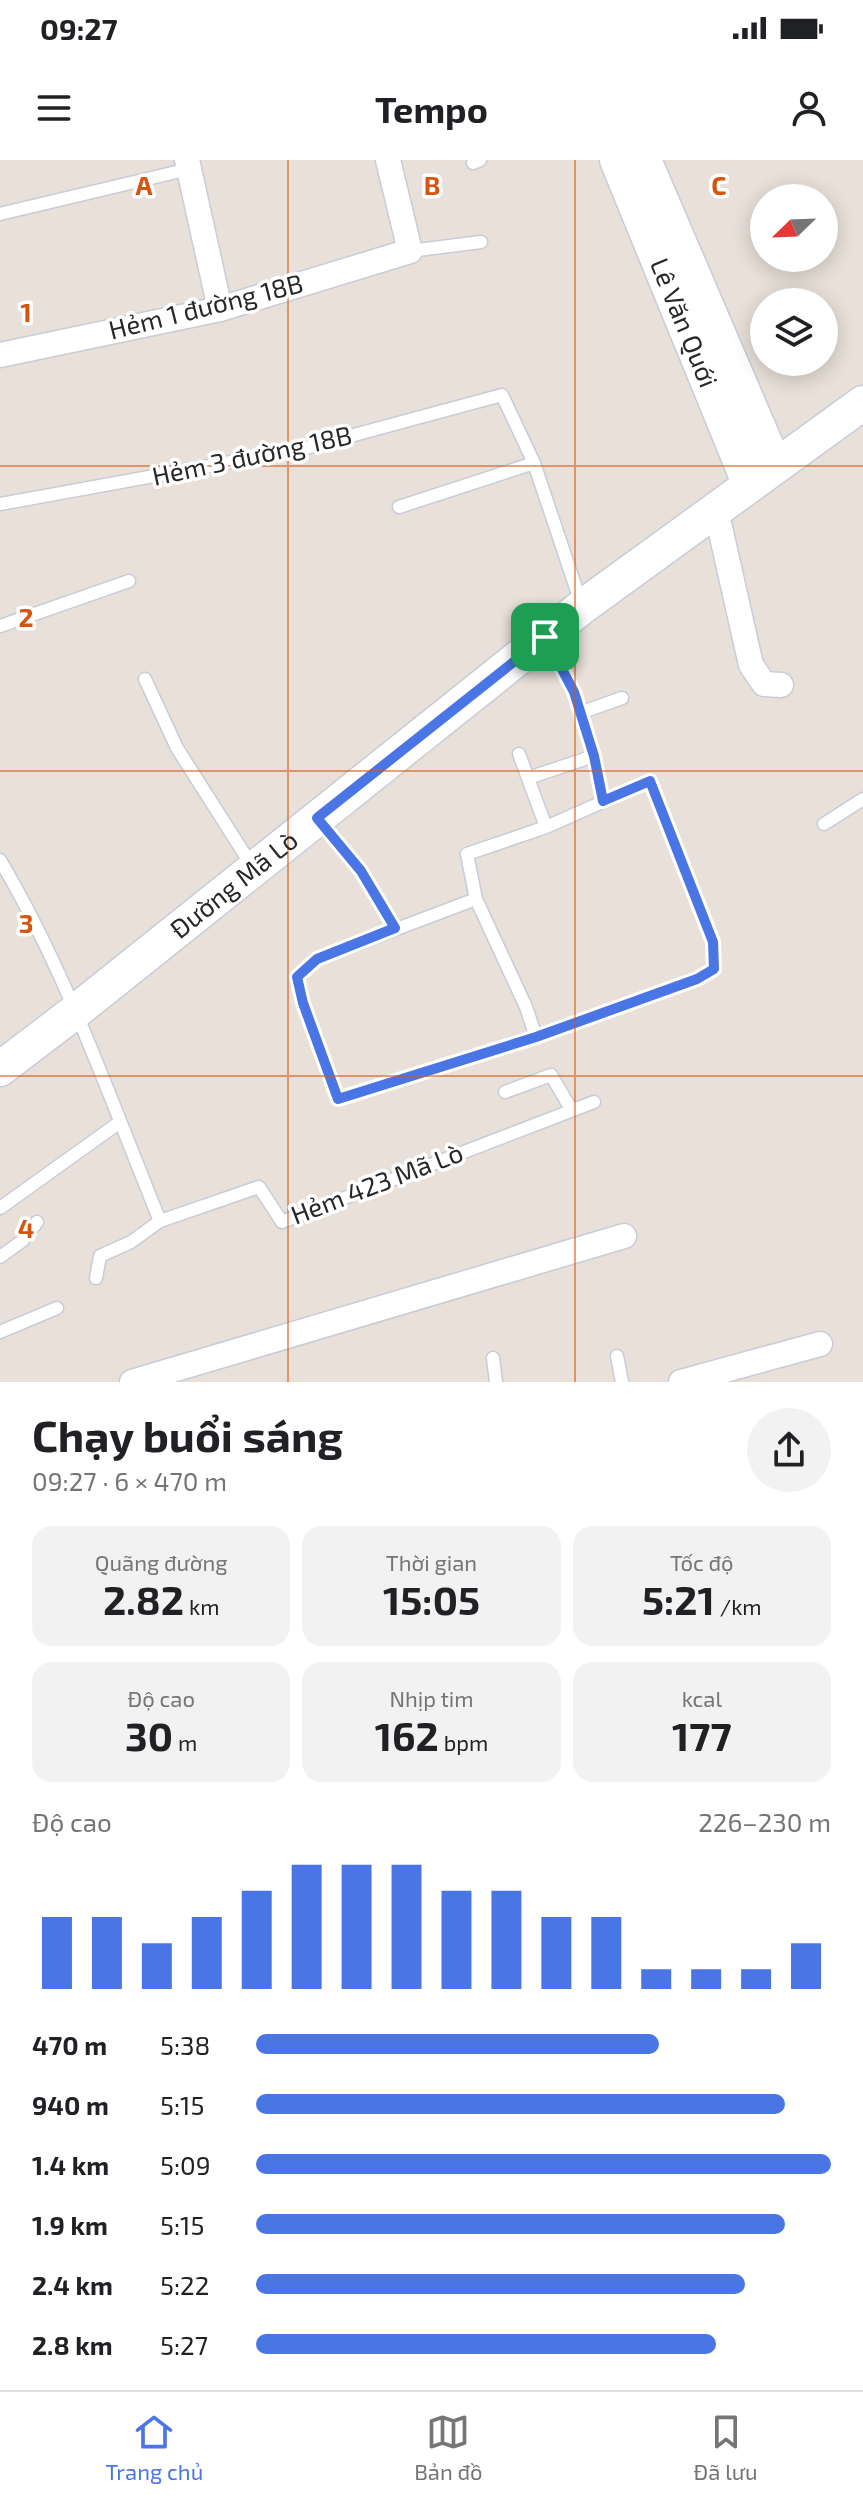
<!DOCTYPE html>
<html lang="vi">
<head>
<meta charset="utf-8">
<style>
  body { margin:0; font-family:"Exo 2",sans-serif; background:#f2f2f2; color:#202124; height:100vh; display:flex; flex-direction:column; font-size:30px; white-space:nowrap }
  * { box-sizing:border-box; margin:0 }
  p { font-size:26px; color:#757577 }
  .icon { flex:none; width:44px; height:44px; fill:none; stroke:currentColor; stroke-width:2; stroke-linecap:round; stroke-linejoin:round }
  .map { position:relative; height:1222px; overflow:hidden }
  .sheet { display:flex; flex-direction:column; background:#fff; flex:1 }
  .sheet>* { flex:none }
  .needle { width:52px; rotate:247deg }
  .tools { position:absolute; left:750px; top:24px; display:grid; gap:16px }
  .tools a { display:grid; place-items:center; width:88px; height:88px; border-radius:50%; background:#fff; box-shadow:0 4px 20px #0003; font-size:40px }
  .pin { position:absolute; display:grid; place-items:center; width:68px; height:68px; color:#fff; margin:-34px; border-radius:16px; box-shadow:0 4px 12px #0006 }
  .round { display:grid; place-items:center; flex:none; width:84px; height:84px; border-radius:42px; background:#f2f2f2 }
  .overview { display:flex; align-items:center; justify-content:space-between; height:136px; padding:0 32px }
  h1 { font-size:44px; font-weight:700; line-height:60px }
  .metrics { display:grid; grid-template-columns:repeat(3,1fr); gap:12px; height:136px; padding:8px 32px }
  .metrics div { display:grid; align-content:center; border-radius:20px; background:#f2f2f2; text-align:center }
  .metrics b { font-size:40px; font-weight:700 }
  .metrics small { font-size:22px; font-weight:400 }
  .metrics p { font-size:22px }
  .chart { height:224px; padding:16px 32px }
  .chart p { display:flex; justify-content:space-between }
  .chart svg { width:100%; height:144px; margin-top:8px; stroke:#4a75e4; stroke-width:6 }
  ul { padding:0 32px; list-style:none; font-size:26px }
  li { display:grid; grid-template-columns:128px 96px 1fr; align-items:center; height:60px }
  li i { height:20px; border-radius:10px; background:#4a75e4 }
  .status { display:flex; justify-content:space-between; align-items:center; height:56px; padding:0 40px; background:#fff; direction:ltr }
  .status svg { height:22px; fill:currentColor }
  header { display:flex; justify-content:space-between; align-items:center; height:104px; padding:0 32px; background:#fff; font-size:36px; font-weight:700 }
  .dock { display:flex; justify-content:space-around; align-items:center; height:112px; border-top:2px solid #e0e0e0; background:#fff; font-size:22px; color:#757577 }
  .dock a { display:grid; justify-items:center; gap:4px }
  .dock .on { color:#4a75e4 }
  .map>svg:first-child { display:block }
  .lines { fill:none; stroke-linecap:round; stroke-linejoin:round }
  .lane-casing { stroke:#c8ccd7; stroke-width:15 }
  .street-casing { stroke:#c8ccd7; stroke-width:27 }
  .secondary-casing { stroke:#c8ccd7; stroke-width:37 }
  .lane { stroke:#fff; stroke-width:12 }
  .street { stroke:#fff; stroke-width:24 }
  .secondary { stroke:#fff; stroke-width:34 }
  .route-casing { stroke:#fff; stroke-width:16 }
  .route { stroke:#4a75e4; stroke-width:10 }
  .grid { fill:none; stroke:#d5540f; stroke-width:2; stroke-opacity:0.55 }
  .labels { text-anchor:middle; stroke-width:7; stroke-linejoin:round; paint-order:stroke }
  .street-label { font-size:26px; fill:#272727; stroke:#fff }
  .grid-label { font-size:26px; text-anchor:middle; font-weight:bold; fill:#d5540f; stroke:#fff; stroke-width:7; stroke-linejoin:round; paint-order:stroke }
</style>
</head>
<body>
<div class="status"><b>09:27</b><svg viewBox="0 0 49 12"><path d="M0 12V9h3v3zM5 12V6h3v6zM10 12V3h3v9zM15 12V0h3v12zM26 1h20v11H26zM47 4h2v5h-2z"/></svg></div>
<header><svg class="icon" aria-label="menu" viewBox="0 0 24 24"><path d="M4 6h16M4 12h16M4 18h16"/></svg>Tempo<svg class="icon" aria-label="person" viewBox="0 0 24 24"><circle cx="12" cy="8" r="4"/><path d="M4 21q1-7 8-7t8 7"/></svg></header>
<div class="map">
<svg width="863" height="1222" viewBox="0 0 863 1222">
  <rect width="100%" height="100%" fill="#e8e0d9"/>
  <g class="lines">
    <g class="lane-casing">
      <path id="lane" d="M473 3 480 0
        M0 54 189 9
        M410 91 481 82
        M0 344 302 289 502 235 534 303 581 443
        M399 347 534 303
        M0 466 129 421
        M546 479 574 532 594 596 603 641
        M145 519 177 588 252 706
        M580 553 622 538
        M519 594 546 667
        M528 618 594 596
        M319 660 361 711 395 768
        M824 664 863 639
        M0 700C67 813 110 939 160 1061L259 1027 282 1062 594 942
        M476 739 317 799 297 817 303 843 338 939 536 877 697 819 714 809 713 782 650 621 546 667 467 694 476 739 526 847 536 877
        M505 932 551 915 571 949
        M0 1048 120 962
        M0 1097 22 1081 37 1062
        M96 1118 100 1096 131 1082 160 1061
        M0 1172 57 1148
        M617 1196 622 1222
        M493 1198 496 1222"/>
    </g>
    <g class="street-casing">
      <path id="street" d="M187 0 220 149
        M0 195 220 149 410 91 388 0
        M716 350 751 505 764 524 781 525
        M132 1222 624 1076
        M681 1222 820 1184"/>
    </g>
    <g class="secondary-casing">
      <g id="secondary">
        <path id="s1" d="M617 0 750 325"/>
        <path d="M644 0 775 306"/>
        <path id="s2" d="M0 909 76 851 582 447 863 243"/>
      </g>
    </g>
    <use href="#lane" class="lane"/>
    <use href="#street" class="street"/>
    <use href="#secondary" class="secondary"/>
  </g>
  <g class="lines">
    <g class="route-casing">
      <path id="route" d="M545 477 574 532 594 596 603 641 650 621 713 782 714 809 697 819 536 877 338 939 303 843 297 817 317 799 395 768 361 711 317 658Z"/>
    </g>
    <use href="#route" class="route"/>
  </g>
  <path class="grid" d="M288 0V1222M575 0V1222M0 306H863M0 611H863M0 916H863"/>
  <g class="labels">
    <g class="street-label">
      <text transform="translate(206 147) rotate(-14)" y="9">Hẻm 1 đường 18B</text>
      <text dy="9" stroke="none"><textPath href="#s1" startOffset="176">Lê Văn Quới</textPath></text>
      <text transform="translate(252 296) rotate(-12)" y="9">Hẻm 3 đường 18B</text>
      <text dy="9" stroke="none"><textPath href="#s2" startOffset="298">Đường Mã Lò</textPath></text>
      <text transform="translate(377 1024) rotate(-21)" y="9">Hẻm 423 Mã Lò</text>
    </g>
  </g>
  <g class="grid-label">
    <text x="144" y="35">A</text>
    <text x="432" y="35">B</text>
    <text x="719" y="35">C</text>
    <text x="26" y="162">1</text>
    <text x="26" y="467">2</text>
    <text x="26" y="773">3</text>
    <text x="26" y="1078">4</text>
  </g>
</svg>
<div class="tools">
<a><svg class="needle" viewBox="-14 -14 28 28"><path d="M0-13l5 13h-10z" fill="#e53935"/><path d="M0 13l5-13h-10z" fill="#757577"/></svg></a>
<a><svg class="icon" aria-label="layers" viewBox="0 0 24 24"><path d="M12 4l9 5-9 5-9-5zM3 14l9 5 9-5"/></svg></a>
</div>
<div class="pin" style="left:545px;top:477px;background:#1e9e55"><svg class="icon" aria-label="arrive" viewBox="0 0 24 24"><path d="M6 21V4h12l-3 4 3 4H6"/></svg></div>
</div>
<section class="sheet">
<div class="overview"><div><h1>Chạy buổi sáng</h1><p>09:27 · 6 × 470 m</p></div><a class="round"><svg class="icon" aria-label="share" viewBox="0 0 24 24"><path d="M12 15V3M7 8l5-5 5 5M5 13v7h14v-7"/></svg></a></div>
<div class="metrics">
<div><p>Quãng đường</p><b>2.82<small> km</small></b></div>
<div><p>Thời gian</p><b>15:05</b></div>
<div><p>Tốc độ</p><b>5:21<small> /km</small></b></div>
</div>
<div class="metrics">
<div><p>Độ cao</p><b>30<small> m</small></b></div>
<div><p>Nhịp tim</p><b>162<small> bpm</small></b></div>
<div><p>kcal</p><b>177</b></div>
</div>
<div class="chart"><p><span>Độ cao</span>226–230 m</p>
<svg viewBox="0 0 160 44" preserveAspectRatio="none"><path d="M5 44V22M15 44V22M25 44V30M35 44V22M45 44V14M55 44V6M65 44V6M75 44V6M85 44V14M95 44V14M105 44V22M115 44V22M125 44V38M135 44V38M145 44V38M155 44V30"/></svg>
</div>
<ul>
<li><b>470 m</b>5:38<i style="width:70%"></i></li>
<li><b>940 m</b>5:15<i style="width:92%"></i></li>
<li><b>1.4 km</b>5:09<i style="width:100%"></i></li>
<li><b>1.9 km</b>5:15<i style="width:92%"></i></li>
<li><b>2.4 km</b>5:22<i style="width:85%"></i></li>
<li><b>2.8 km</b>5:27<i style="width:80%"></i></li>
</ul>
</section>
<nav class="dock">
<a class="on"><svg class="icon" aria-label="home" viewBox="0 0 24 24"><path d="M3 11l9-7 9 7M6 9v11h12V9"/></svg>Trang chủ</a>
<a><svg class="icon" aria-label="map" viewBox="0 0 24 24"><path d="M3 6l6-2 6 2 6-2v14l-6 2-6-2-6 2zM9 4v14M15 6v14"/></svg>Bản đồ</a>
<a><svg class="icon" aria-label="saved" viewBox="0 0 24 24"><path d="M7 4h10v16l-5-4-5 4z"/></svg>Đã lưu</a>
</nav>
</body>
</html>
